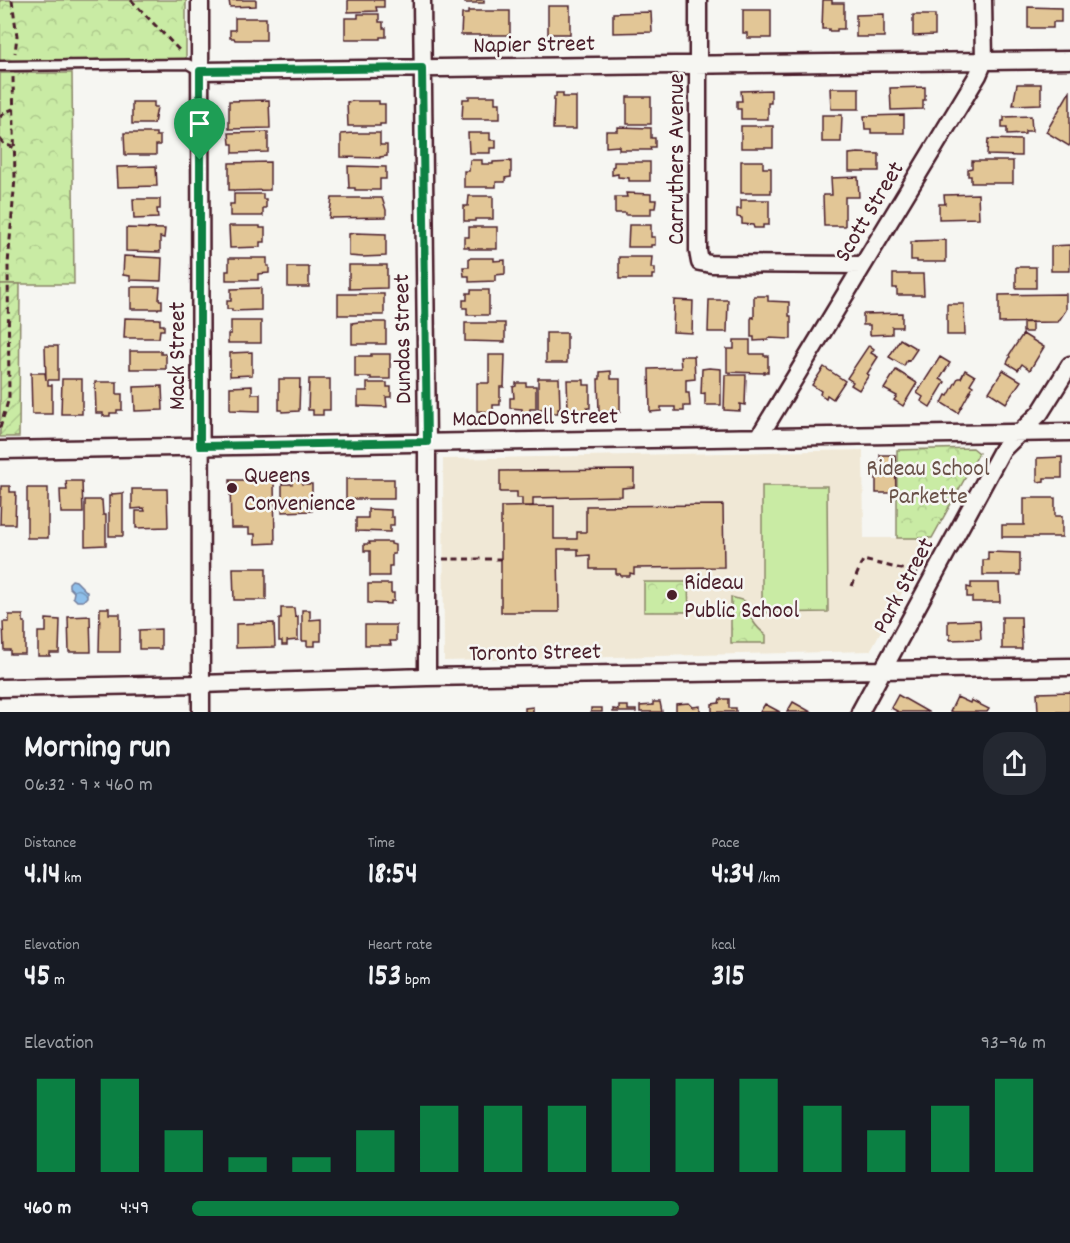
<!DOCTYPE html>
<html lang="en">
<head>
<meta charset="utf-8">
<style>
  body { margin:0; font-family:Dekko,sans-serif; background:#242831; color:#f1f3f6; height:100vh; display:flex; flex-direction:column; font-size:22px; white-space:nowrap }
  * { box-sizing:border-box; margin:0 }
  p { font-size:20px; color:#9ea1a6 }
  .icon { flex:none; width:33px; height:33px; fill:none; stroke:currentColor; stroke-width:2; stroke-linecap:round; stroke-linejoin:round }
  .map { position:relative; height:712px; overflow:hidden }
  .details { display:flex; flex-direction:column; background:#171b24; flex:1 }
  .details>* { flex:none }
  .pin { position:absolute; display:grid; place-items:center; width:51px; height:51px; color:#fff; margin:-62px -26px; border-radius:50% 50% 50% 0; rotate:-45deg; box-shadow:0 0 6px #0007 }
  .pin .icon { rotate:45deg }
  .round { display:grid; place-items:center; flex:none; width:63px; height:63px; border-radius:24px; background:#242831 }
  .head { display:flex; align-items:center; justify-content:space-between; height:102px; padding:0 24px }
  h1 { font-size:33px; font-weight:700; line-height:45px }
  .stats { display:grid; grid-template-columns:repeat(3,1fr); gap:9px; height:102px; padding:6px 24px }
  .stats div { display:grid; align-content:center }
  .stats b { font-size:30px; font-weight:700 }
  .stats small { font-size:16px; font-weight:400 }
  .stats p { font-size:16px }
  .chart { height:168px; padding:12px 24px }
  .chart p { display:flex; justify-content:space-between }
  .chart svg { width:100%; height:108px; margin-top:6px; stroke:#0b8043; stroke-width:6 }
  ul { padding:0 24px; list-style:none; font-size:20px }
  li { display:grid; grid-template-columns:96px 72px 1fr; align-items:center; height:45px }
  li i { height:15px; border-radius:8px; background:#0b8043 }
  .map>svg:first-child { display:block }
  .built { fill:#f0e8d6 }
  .park { fill:url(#park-crowns); stroke:#8a8568; stroke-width:1.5 }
  .garden { fill:url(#garden-furrows); stroke:#8a8568; stroke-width:1.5 }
  .pitch { fill:#c9eba4; stroke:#8a8568; stroke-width:1.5 }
  .water { fill:url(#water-waves); stroke:#737f9e; stroke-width:1.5 }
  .building { fill:#e2c696; stroke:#4a1f2b; stroke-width:1.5 }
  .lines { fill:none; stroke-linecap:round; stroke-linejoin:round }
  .lane-casing { stroke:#4a1f2b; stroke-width:13 }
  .street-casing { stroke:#4a1f2b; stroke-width:21 }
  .path { stroke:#4a1f2b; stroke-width:3; stroke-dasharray:6 4.5; stroke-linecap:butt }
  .lane { stroke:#f6f6f2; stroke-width:8 }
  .street { stroke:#f6f6f2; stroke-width:16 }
  .route-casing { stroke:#fff; stroke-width:12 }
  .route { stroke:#0b8043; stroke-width:8 }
  .poi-dot { fill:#4a1f2b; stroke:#f6f6f2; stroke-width:2 }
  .labels { text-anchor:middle; stroke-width:5; stroke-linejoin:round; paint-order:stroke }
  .street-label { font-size:24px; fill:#4a1f2b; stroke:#f6f6f2 }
  .park-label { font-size:24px; fill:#6a5249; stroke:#f6f6f2 }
  .poi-label { font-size:24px; fill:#4a1f2b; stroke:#f6f6f2; text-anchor:start }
</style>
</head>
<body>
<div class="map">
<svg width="1070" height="712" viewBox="0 0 1070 712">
  <defs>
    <pattern id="park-crowns" width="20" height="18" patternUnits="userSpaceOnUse" patternTransform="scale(1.5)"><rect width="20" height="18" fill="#c9eba4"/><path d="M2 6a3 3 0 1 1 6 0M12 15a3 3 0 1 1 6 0" fill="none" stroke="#aec98d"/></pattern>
    <pattern id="garden-furrows" width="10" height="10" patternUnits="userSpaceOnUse" patternTransform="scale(1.5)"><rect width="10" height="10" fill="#c9eba4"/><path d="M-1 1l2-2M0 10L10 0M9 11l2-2" fill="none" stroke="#aec98d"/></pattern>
    <pattern id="water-waves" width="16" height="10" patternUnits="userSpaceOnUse" patternTransform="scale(1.5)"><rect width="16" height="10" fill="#8ebfea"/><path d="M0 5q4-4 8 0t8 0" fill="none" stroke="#769bbe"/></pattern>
  </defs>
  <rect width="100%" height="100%" fill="#f6f6f2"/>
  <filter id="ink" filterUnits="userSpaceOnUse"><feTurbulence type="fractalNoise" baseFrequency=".0167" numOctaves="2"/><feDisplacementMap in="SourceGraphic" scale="12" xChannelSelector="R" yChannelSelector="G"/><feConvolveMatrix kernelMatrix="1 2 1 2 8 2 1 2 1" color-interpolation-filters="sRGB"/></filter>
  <g filter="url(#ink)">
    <path class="built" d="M863 450 864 538H932L870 651 444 661 443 459Z"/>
    <path class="park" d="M0 0H186V59L0 62Z
      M0 73H72L74 284H0Z
      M973 448 979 453 932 538H897V450Z
      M644 582H688L689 612H644Z
      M731 597 745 601C748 616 754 626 766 635V643H731Z"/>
    <path class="garden" d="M0 284H20L19 437H0Z"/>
    <path class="pitch" d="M762 486H827L828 612 762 613Z"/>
    <path class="water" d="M72 580 76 581 87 592V597L83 601H77L73 597 74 592 69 587V583Z"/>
    <path class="building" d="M229 0H256V6L230 7Z
      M348 0H384V7H376L377 11 348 12Z
      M465 0H484V3H465Z
      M823 0H832V3H844V29H837V31H829V29H822Z
      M548 6H570V34H548Z
      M1028 7 1061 8V22H1053V28H1028Z
      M743 10H771V38H747V33H743Z
      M468 11H510V35H461L462 14H468Z
      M651 12 652 32 613 33V13Z
      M358 14H379V22H383V28H386V37H380V39H345V18H358Z
      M884 14V37H856V15Z
      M913 15H935V35L913 36Z
      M235 18H266V40H235L234 38H230V30H235Z
      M1017 84H1041V104L1013 105Z
      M925 87V100H923V109L891 110 890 88Z
      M830 88H859V109H831Z
      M771 90V103H768V119H741V109H737V101H742L741 91Z
      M1070 91V144L1069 146 1046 132Z
      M556 93H563V97H576V129H553L554 97H556Z
      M469 96H495V103H500V119H462L463 99H469Z
      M627 97H651V124H627Z
      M269 100 270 128 229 129V101Z
      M354 101H379V104H385V124H380V126H348L347 102Z
      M132 102H154V107H157L154 124H132Z
      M822 115H842L841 142H822Z
      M904 115V133H871V129H865L864 116Z
      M1031 116 1032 131H1025V134L1007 135V128H1002V121H1004V117Z
      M741 126H773V148H741Z
      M618 127 651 128V138H655V147H650L651 150H619V146L606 147V131H618Z
      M268 132V152L233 153V144H230L229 133Z
      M124 133H156V136H160V145H156V155H125Z
      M354 133H380V145H387V156L380 157V158L341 157V134Z
      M468 133H490V140H496V148H490V153H469Z
      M988 139 1021 140V156L987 155Z
      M858 153 879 154V171H849V154Z
      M470 160H482V164H493V162L511 161V177L505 178V182H496V187H464V171H469Z
      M741 161H763V168H771V193H741Z
      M972 161H1013V183H971V176H968V169L972 168Z
      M270 162V190L234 191V190H229V163Z
      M614 162H650V181H629V178L618 177V174L612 175V167L614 166Z
      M156 166 157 186 118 187 117 167Z
      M348 166 386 167V179H380V190H355V188H349Z
      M858 177 859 197H845V226H824L823 195H832L831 178Z
      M626 193 651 194V200H656L655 208H651V215H626V213H615V197H627Z
      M234 194H263V199H266V208H263V216H230V204H234Z
      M978 194 979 218 939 219V204H945L944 195Z
      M469 196H493V219H475V221H464V206H468Z
      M332 198H382L386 210V217L329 218Z
      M133 199H160V209H157L158 218 134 219Z
      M741 200H769V225H763V228H754L753 225 742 224V218L737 217V209H741Z
      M629 225H651V237H655V245H651V247H628Z
      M229 226H260V228H265V242H260V247L230 248Z
      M469 227H497V249H469V247H464V237H469Z
      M126 228 165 229 164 238 160 237V252L126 251Z
      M355 233 386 234V256L362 257 349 256V234Z
      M946 240V262H917V260H911V242H917L916 241Z
      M1070 245V271H1051V246Z
      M124 256 162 258 161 281 130 280V276L123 275Z
      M619 257H652L651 268H655V275H652V279H619Z
      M229 258H267V266H269V273L258 274V280H226V271H229Z
      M469 258H494V261L505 260V274L495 275V281L469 282V276H464L463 267H469Z
      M349 265H387V288L349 289Z
      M288 267H309V287H288Z
      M1016 267H1036V288H1016Z
      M893 274H923L924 295H897V288H893Z
      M131 287H160L159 300H162V308H158V309H131Z
      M261 288V310L232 311V309H227V301H231V289Z
      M471 290H489V315H467V308H463V300H467V293H471Z
      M338 294H384V315H338Z
      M1066 294V310L1058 322 999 323V295Z
      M754 296H768V301L789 302V316H791V339L768 338V340L754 341V337H751V319L752 317 754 318Z
      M674 300 693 301 692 333 673 332Z
      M709 300H728L727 332H708Z
      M947 304H964L965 335H947Z
      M902 313V327H892V334L870 335V325H863V314Z
      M125 318 160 319V325H164V330H160L159 338H124Z
      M231 321H261V343H228V334H231Z
      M359 322H386V344H352V323Z
      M1023 322H1032V332H1023Z
      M465 323H505V342L465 341Z
      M546 333H567V363H546Z
      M1023 334 1044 347 1030 370 1022 364 1018 370 1007 363 1010 357 1009 355Z
      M900 339 917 349 909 361 907 360 904 366 889 357Z
      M734 340H750V354H764V356H768V372H764V373L727 372V349H734Z
      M869 345 874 349 871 353 878 357 867 374 869 375 859 390 851 385 853 382 847 378Z
      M45 346H58V380H48V385H52V414H32L31 373H45L46 380Z
      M130 351H161V354H166V369H130Z
      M252 352V375L230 376V353Z
      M371 354H390V379H371V377H355V356H371Z
      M489 355H505L504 387H500V405H493V412L477 411V383H489Z
      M680 356H694L695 379 686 380V393H689L690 406H684V411H675V407H661V411L650 412 649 369 681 368Z
      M940 357 950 363 940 379 945 382 930 407 921 401 923 397 917 393Z
      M824 367 845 381 833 399 827 395 826 398 820 394 821 391 812 385Z
      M709 368 721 369V405H705V393L701 394 702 369Z
      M896 370 917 383 903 406 894 400 897 396 884 389Z
      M965 370 975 376 970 384 973 386 958 413 942 403 946 395 948 396 958 378H961Z
      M1003 370 1021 381 1006 403 989 392Z
      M611 371V379H620V412H599L598 379H600V372Z
      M725 375H746L745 405 740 404V411L724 410Z
      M538 378H559L560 409H558V413H546V409H538Z
      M62 379H82V414H61Z
      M279 379H300L299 411 282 412V410H279Z
      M309 379H330V410H323V415H313V410H308Z
      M567 380H584V385H590V408H587V412H571V409H568Z
      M95 382H117V394H122V410H117V413H110V416H103V413H96Z
      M367 383H387V387H391V397H386L387 407 358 406V391H367Z
      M516 383H526V386H536V409H530L529 413H522V409L510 408V398H514L513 387 516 386Z
      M162 386 163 410 135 411 134 387Z
      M252 386V394H260V411L230 410V387Z
      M880 455H895L896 493H876V476H880Z
      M1062 457V478H1044V481L1038 482 1037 479V458Z
      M634 470V487L622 488V496L533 498V506H522V498H517V492H500V471Z
      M292 479H302V484H312V511L282 512V484H292Z
      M346 479H394V499H346Z
      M230 480H249V482L274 481 275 543 255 544V534H249V528H231Z
      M66 481H82L83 513H61L60 490H67Z
      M1 486H10V492H16L15 524H0Z
      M27 488H48V538H27Z
      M132 489H167L168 527 136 528V511H145L144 508 132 509Z
      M123 493V536H109V496H112V494Z
      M1024 498H1055V516H1062V537H1002V525H1024Z
      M85 500H102L103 515H106V545L85 546Z
      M723 505 724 567 634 568V574L630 573V576H621L620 574H616V569H590V555L578 556V549H558L559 612H501V507L554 506V539H577V532H586V506Z
      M368 509 391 510V517H394V525H390V532L356 531V518H368Z
      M369 542H391V544L395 545V554H392V566H389V576H370V551H364V544H370Z
      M988 552 1020 553V575H983V560H988Z
      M233 568H266V600H234Z
      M971 583H999L1000 602H972V597H967V587L971 588Z
      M368 584H391V593H394V601H391V604L368 603Z
      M100 608H109V614H120V652H99Z
      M281 608H294L295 617 298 616V640L287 641V645H282V641H279V619H281Z
      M302 610H310V620L321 619V641H315V646H307V641H302Z
      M9 615H23V622H25V654H10V650H4L3 622H9Z
      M90 616 91 652H69L68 617Z
      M1002 617H1021L1022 649H1002Z
      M46 619 60 620 59 653H50V656H38V632H46Z
      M980 620 981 639 950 640V634H948V621Z
      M274 623 275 647 236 648V624Z
      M365 625H396V641H390L391 645H365Z
      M161 629V649H139V630Z
      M1070 692V712H1038L1037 693Z
      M898 695 928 712H896L897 711 891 708Z
      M957 697 970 703 971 700 989 709 987 712H950Z
      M720 699H729V708H736V712H712V704L719 703Z
      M653 702H660L662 712H640V706L653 705Z
      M793 702 811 712H787Z
      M689 703 693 707 700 706V712H676V704Z
      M765 704 780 712H760Z
      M619 706H628V710H636V712H613V709L619 710Z
      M533 707V712H525V708Z
      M591 708H602V712H591Z"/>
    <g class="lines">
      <g class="lane-casing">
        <path id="lane" d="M0 66 188 64 200 71"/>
      </g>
      <g class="street-casing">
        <path id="street" d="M200 0 201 712
          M422 0 427 442V677
          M698 0V251L700 262 711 264 863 265
          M200 71 1070 60
          M759 437 978 75 984 61 983 0
          M0 450 1070 432
          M0 688 201 684 427 677 1070 667
          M860 712 1002 450 1040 413 1070 365"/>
      </g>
      <path class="path" d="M12 0 17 36 15 53
        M131 0 180 51
        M0 117 6 112 13 109
        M0 139 4 144 15 148
        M0 428 9 398 8 264 15 178 13 77
        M443 559H501
        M852 586 863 560 918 573
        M531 648 532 659"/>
      <use href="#lane" class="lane"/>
      <use href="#street" class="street"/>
    </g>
  </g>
  <g class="lines" filter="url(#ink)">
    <g class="route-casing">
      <path id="route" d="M422 68 427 442 200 446V71Z"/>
    </g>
    <use href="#route" class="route"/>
  </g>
  <g class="poi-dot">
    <circle cx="232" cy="488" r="6"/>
    <circle cx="672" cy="595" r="6"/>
  </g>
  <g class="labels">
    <g class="street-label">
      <text transform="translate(534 43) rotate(-1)" y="8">Napier Street</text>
      <text transform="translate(675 159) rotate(-90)" y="8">Carruthers Avenue</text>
      <text transform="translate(868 211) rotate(-59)" y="8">Scott Street</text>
      <text transform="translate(401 339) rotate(-91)" y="8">Dundas Street</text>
      <text transform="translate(176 356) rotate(-90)" y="8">Mack Street</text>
      <text transform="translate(535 416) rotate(-1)" y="8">MacDonnell Street</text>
      <text transform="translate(902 585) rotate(-62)" y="8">Park Street</text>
      <text transform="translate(535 651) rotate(-1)" y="8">Toronto Street</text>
    </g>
    <g class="park-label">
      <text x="928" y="475">Rideau School<tspan x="928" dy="28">Parkette</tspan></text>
    </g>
    <g class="poi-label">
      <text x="244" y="482">Queens<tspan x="244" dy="28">Convenience</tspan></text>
      <text x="684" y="589">Rideau<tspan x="684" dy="28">Public School</tspan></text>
    </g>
  </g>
</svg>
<div class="pin" style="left:200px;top:160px;background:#1e9e55"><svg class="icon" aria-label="arrive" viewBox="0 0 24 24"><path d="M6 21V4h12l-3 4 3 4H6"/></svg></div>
</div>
<section class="details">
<div class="head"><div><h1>Morning run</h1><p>06:32 · 9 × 460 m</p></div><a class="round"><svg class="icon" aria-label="share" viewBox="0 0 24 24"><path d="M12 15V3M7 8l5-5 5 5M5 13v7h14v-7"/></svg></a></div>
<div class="stats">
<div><p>Distance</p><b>4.14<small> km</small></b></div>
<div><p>Time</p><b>18:54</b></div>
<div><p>Pace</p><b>4:34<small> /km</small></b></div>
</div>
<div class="stats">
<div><p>Elevation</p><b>45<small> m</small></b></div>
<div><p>Heart rate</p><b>153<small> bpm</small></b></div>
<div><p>kcal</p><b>315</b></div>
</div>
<div class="chart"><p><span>Elevation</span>93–96 m</p>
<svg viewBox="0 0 160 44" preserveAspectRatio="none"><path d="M5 44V6M15 44V6M25 44V27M35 44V38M45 44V38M55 44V27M65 44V17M75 44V17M85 44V17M95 44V6M105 44V6M115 44V6M125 44V17M135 44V27M145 44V17M155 44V6"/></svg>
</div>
<ul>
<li><b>460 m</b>4:49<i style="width:57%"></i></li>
</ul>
</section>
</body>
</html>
